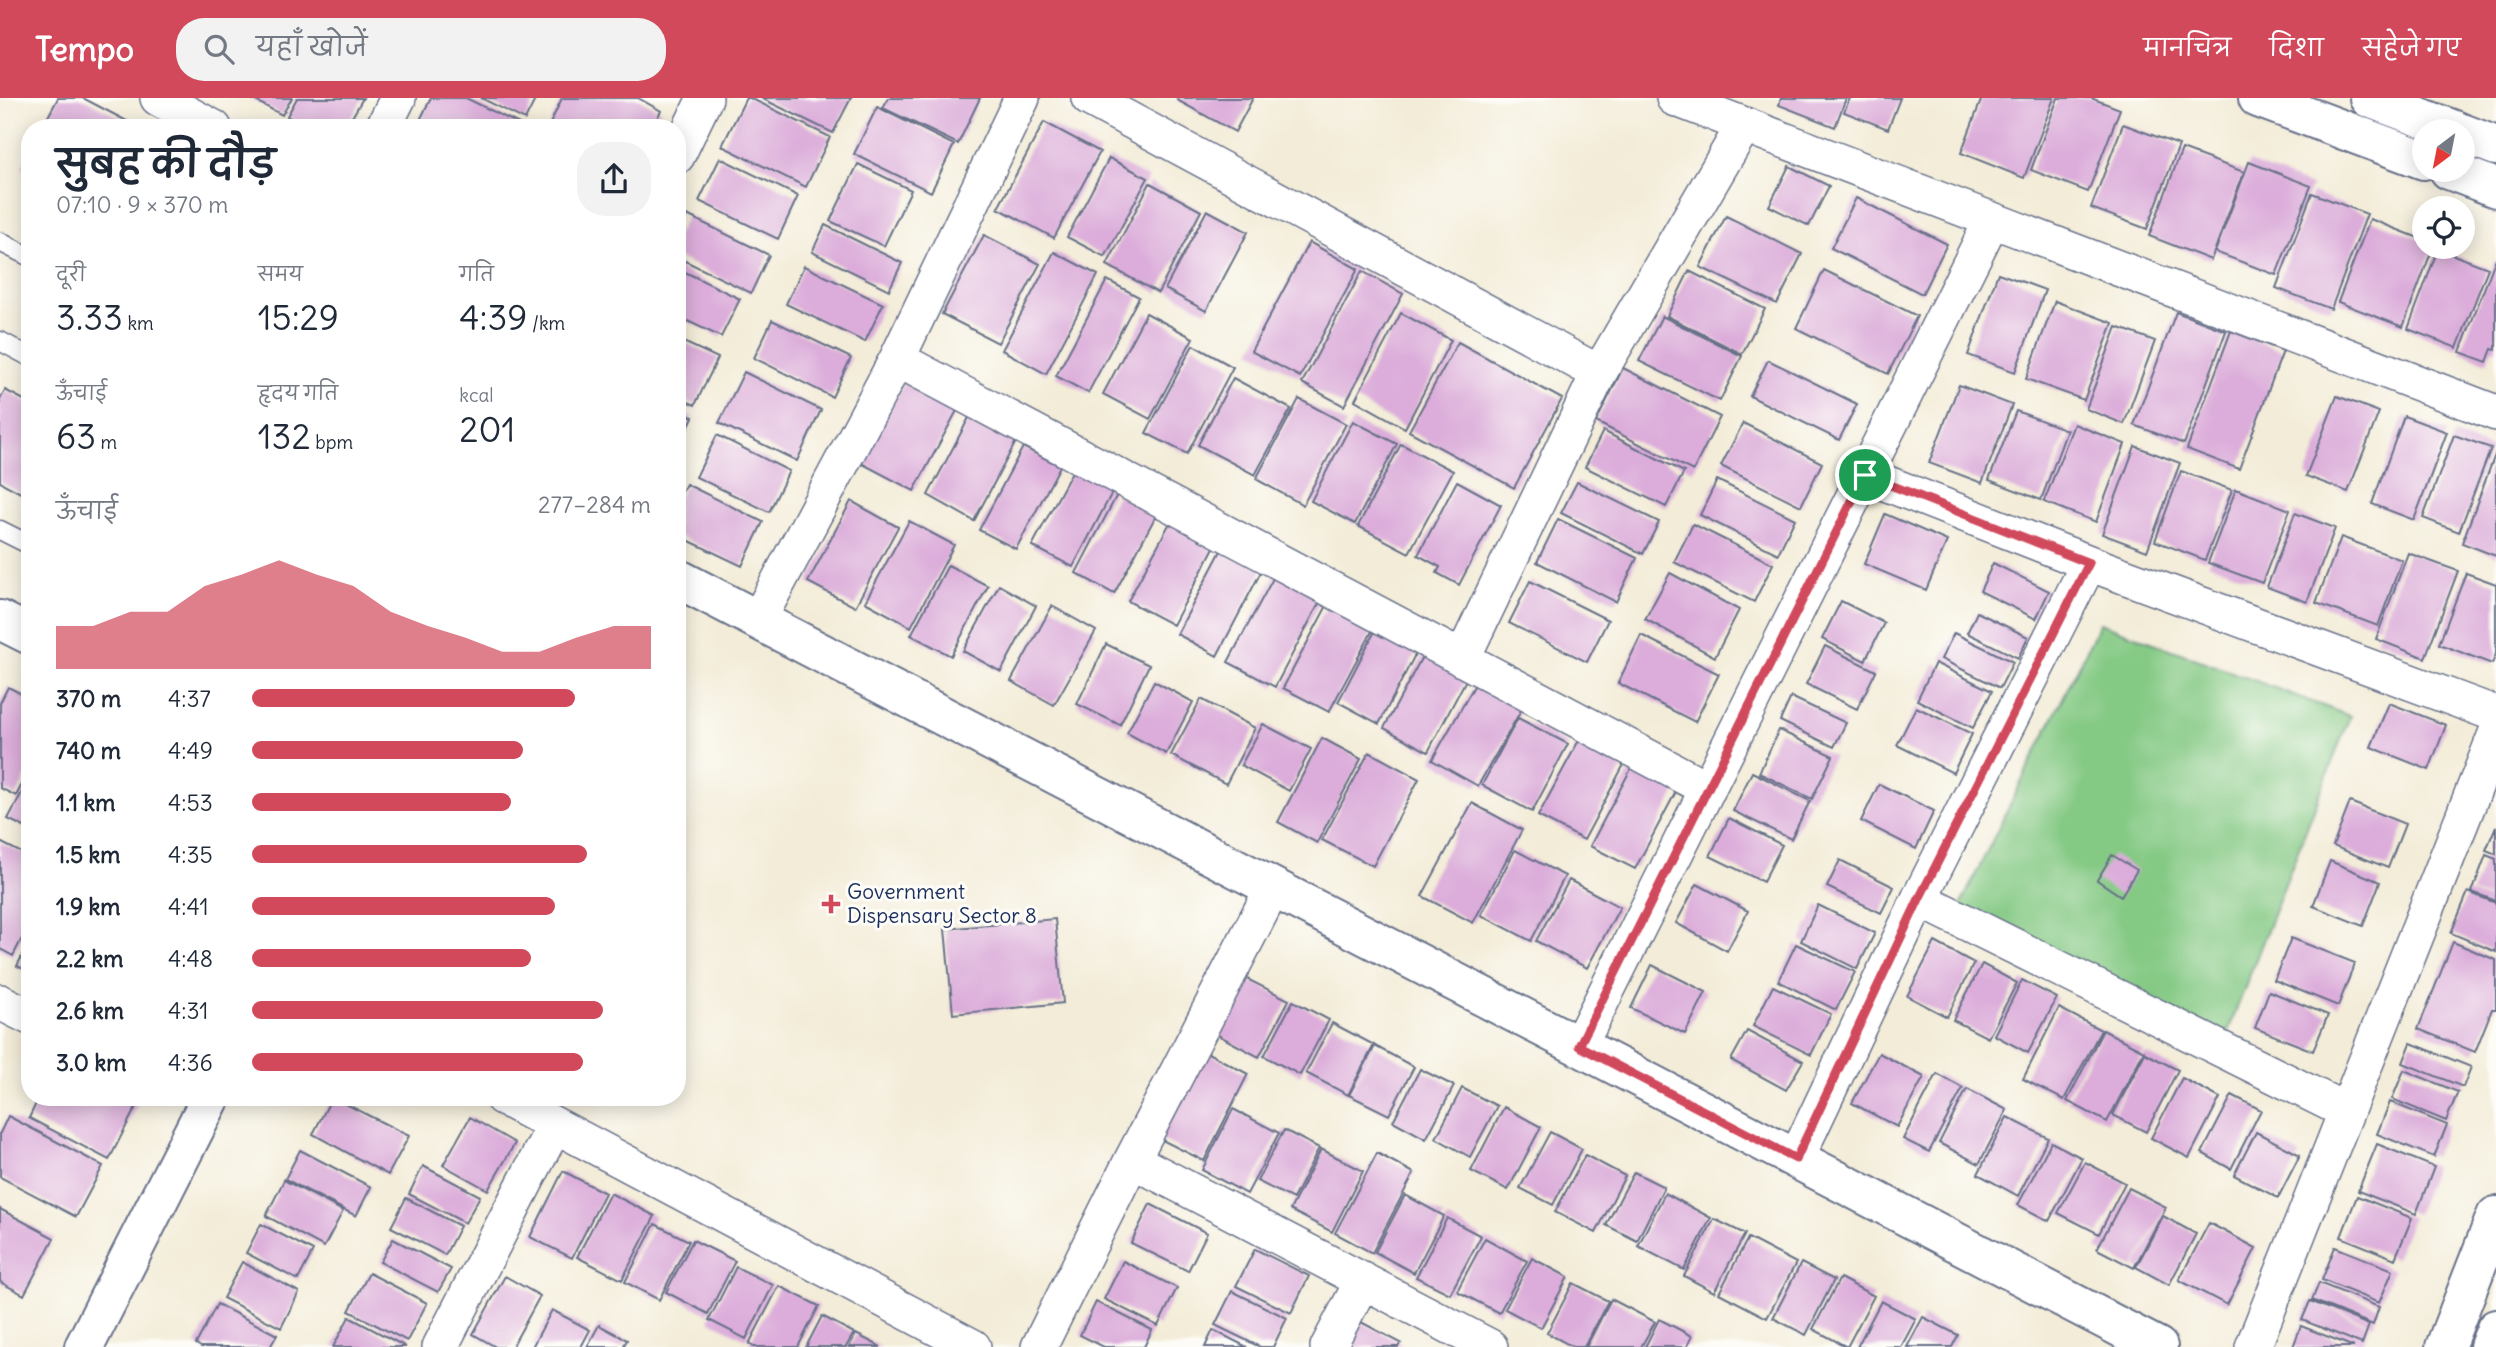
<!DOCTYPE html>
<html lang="hi">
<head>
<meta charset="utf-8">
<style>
  body { margin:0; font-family:Delius,"Playpen Sans Deva",sans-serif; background:#f2f2f3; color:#1f2937; height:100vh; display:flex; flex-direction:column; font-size:26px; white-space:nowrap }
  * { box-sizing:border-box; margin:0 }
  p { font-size:23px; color:#747a83 }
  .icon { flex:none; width:38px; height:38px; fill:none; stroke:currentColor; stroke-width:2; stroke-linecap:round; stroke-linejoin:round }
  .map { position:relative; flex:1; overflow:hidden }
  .drawer { position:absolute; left:21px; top:21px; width:665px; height:987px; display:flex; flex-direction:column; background:#fff; border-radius:28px; box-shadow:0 4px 18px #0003 }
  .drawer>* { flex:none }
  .needle { width:46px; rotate:212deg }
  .fabs { position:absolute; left:2412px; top:21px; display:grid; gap:14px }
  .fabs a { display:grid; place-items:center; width:63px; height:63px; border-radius:50%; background:#fff; box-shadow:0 4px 18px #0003; font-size:35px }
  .pin { position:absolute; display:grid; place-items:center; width:60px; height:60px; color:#fff; margin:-30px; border:4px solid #fff; border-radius:50%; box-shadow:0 2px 7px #0007 }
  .round { display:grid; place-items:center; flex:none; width:74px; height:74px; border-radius:28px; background:#f2f2f3 }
  .head { display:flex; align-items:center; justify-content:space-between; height:119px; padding:0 35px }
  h1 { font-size:38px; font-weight:600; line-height:52px }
  .figures { display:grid; grid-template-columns:repeat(3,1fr); gap:10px; height:119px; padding:7px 35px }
  .figures div { display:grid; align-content:center }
  .figures b { font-size:35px; font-weight:600 }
  .figures small { font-size:19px; font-weight:400 }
  .figures p { font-size:19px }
  .chart { height:196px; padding:14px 35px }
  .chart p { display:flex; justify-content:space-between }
  .chart svg { width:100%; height:126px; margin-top:7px; fill:#d1495b; opacity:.7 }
  ul { padding:0 35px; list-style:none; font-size:23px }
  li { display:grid; grid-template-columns:112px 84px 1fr; align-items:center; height:52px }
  li i { height:18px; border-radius:9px; background:#d1495b }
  header { display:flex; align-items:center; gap:42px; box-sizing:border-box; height:98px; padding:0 35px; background:#d1495b; color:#fff }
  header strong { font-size:33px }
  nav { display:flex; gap:38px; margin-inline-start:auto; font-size:24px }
  .search { width:490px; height:63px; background:#f2f2f3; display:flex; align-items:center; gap:18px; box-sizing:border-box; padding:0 24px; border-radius:28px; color:#747a83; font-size:26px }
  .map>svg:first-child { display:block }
  .green { fill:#84c984; stroke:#507c71; stroke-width:2 }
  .building { fill:#dcadda }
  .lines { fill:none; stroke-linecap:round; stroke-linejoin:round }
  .service-casing { stroke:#677189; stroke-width:21 }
  .minor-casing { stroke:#677189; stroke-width:38 }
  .tertiary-casing { stroke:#677189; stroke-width:42 }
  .service { stroke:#fff; stroke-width:18 }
  .minor { stroke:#fff; stroke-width:35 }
  .tertiary { stroke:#fff; stroke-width:38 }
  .route-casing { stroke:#fff; stroke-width:14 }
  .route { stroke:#d1495b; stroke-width:9 }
  .poi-dot { fill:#d1495b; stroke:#fdfcf7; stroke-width:2.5 }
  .labels { text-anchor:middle; stroke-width:6; stroke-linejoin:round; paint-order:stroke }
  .poi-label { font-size:21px; fill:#1b2f5e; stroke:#fdfcf7; text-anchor:start }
</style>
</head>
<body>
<header>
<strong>Tempo</strong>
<div class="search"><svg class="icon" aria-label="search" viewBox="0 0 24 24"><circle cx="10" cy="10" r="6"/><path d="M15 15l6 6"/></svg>यहाँ खोजें</div>
<nav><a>मानचित्र</a><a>दिशा</a><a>सहेजे गए</a></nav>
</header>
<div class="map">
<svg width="2496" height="1249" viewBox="0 0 2496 1249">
  <rect width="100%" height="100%" fill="#fdfcf7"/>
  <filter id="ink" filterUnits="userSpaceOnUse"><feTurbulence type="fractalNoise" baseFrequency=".0143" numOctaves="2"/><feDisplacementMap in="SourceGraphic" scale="14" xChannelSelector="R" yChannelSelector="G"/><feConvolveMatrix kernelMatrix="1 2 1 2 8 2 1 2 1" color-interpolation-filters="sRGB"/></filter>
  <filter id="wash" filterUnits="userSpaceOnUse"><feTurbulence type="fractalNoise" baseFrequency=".00686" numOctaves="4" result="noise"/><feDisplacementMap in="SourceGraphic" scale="28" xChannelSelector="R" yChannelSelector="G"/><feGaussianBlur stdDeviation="1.57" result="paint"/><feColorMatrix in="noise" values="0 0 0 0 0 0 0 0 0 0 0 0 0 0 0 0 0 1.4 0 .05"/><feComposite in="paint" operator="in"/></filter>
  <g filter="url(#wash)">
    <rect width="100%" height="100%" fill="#f3ecd8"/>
    <path class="green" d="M2100 525 2350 618 2225 941 1959 810Z"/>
    <g id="blocks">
      <path class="building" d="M58 0H83L140 30H42Z
        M250 0H292L282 17Z
        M297 0H363L346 30H308L287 18Z
        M431 0H466L521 27 519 30H416Z
        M481 0H536L525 22Z
        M562 0H638L661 13 652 30H548Z
        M746 0H750L830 39 806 89 722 48Z
        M761 0H851L833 35Z
        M888 0H980L958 46 883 10Z
        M1179 0H1253L1235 34 1177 2Z
        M1781 0H1846L1835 29 1779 7Z
        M1850 0H1900L1888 31 1844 14Z
        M1982 0H2054L2024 80 1961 55Z
        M2058 0H2091L2120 11 2088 94 2031 72Z
        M877 9 954 47 931 94 854 56Z
        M1044 24 1100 54 1054 140 998 110Z
        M2123 26 2179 47 2147 131 2091 110Z
        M2182 51 2244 74 2211 162 2149 138Z
        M30 54V74L22 70Z
        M720 60 798 98 778 141 699 103Z
        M1109 60 1148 80 1105 159 1067 139Z
        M2249 64 2311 88 2276 177 2215 154Z
        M858 66 911 92 884 148 830 123Z
        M1789 68 1829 88 1809 128 1769 108Z
        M1150 85 1201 113 1158 195 1107 167Z
        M2312 95 2367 116 2331 211 2276 190Z
        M1856 100 1947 146 1922 196 1831 150Z
        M1207 112 1248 134 1206 213 1165 191Z
        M687 117 769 157 751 195 677 159V138Z
        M1726 118 1802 156 1777 206 1700 169Z
        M2370 121 2424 142V149H2433L2403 229 2338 204Z
        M825 127 902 165 889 192 812 154Z
        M984 137 1040 166 998 245 942 216Z
        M1309 144 1358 171 1300 279 1251 253Z
        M2438 151 2488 170 2457 250 2408 231Z
        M1054 154 1098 177 1046 276 1002 252Z
        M2496 160V252L2492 251 2487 264 2460 254Z
        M804 168 883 206 865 244 786 206Z
        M677 170 740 201 721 239 677 218Z
        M1824 172 1917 218 1888 276 1796 230Z
        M1362 173 1403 196 1344 308 1302 285Z
        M1689 173 1765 211 1742 256 1667 218Z
        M1998 175 2045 192 2015 274 1968 257Z
        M1107 182 1139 199 1088 295 1056 278Z
        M2055 203 2113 225 2084 302 2026 281Z
        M2176 214 2226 233 2184 346 2134 327Z
        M1146 215 1193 240 1150 321 1103 296Z
        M1401 215 1451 242 1405 330 1355 302Z
        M1662 218 1742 258 1720 303 1639 263Z
        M772 222 851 260 832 299 754 260Z
        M2117 229 2155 243 2124 326 2086 311Z
        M2231 233 2283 253 2239 371 2187 351Z
        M677 241 718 260 695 307 677 299Z
        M1458 244 1562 301 1514 390 1409 333Z
        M1193 247 1233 269 1187 356 1146 335Z
        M1768 262 1857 306 1839 342 1750 298Z
        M1623 270 1720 319 1693 373 1596 324Z
        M744 274 821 312 797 363 719 325Z
        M907 279 960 307 914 393 861 365Z
        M1233 280 1291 311 1255 377 1198 347Z
        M1959 287 2012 307 1982 385 1929 365Z
        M5 292 30 305V400L0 384V302Z
        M2337 298 2379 314 2348 394 2306 378Z
        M1299 301 1346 326 1303 407 1256 381Z
        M677 312 693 319 677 352Z
        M973 312 1020 336 974 423 928 397Z
        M2016 313 2067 332 2041 402 1989 382Z
        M2404 318 2447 334 2414 422 2372 406Z
        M1353 323 1397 346 1355 426 1311 403Z
        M1743 325 1822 365 1801 408 1721 368Z
        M2074 326 2125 346 2096 424 2044 404Z
        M1603 333 1684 374 1666 409 1585 369Z
        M717 337 789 373 769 414 696 379Z
        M2454 337 2491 350 2459 434 2423 420Z
        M1401 346 1453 373 1409 455 1358 428Z
        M2135 348 2180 365 2147 453 2102 436Z
        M1023 349 1060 368 1016 451 979 432Z
        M2496 354V458L2462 445Z
        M1075 368 1115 389 1073 469 1032 448Z
        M2181 373 2232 392 2205 462 2155 443Z
        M1717 382 1795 421 1778 456 1700 417Z
        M1457 383 1501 407 1459 487 1437 475 1440 469 1418 457Z
        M1577 384 1659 424 1643 456 1561 415Z
        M686 386 763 424 742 468 677 437V403Z
        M1120 391 1159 412 1114 496 1076 475Z
        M2236 391 2290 412 2262 485 2208 465Z
        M851 403 898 429 855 509 808 484Z
        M2295 415 2335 430 2307 504 2267 489Z
        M1885 416 1947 443 1926 492 1864 466Z
        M1173 419 1218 442 1173 527 1128 503Z
        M1558 421 1637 460 1616 504 1537 464Z
        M909 423 954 447 911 529 865 504Z
        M1693 426 1773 466 1754 504 1674 464Z
        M2341 439 2402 462 2378 528 2316 505Z
        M1224 447 1264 468 1217 558 1177 536Z
        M2408 455 2458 473 2425 560 2376 541Z
        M1993 465 2049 493 2036 521 1980 493Z
        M948 467 988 488 951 558 911 537Z
        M1278 471 1324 496 1275 589 1228 564Z
        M1670 475 1739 512 1715 559 1645 521Z
        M2466 475 2496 486V556L2492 566 2439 546Z
        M1530 483 1608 522 1587 564 1509 525Z
        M999 487 1036 508 1001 574 963 553Z
        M1331 500 1377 524 1329 614 1283 590Z
        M1841 503 1884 525 1865 563 1822 541Z
        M1052 508 1096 533 1054 607 1011 583Z
        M1977 514 2028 539 2018 560 1967 535Z
        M1376 531 1417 553 1379 626 1338 604Z
        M1954 535 2013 564 2000 590 1941 561Z
        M1641 537 1719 576 1695 624 1618 585Z
        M1106 546 1149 567 1120 627 1077 606Z
        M1825 548 1876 573 1857 611 1806 586Z
        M1424 555 1468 578 1428 654 1384 630Z
        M1935 565 1992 593 1973 630 1917 602Z
        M1478 581 1524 607 1478 688 1432 662Z
        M1154 583 1193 604 1166 656 1127 635Z
        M8 589 30 600V671L16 698 0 690V605Z
        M1791 599 1846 625 1834 649 1780 623Z
        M1201 601 1255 630 1226 686 1171 657Z
        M2389 605 2446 627 2429 672 2371 649Z
        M1916 609 1972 636 1953 675 1897 647Z
        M1518 620 1568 646 1532 714 1482 687Z
        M1263 626 1311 651 1289 693 1241 667Z
        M1779 632 1833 658 1812 701 1759 675Z
        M1584 633 1629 657 1584 742 1538 718Z
        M1322 640 1361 661 1317 745 1278 724Z
        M1369 654 1419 681 1373 768 1322 742Z
        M1634 665 1679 688 1635 771 1590 748Z
        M1752 674 1810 703 1791 741 1733 713Z
        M30 679V732L8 721Z
        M1879 686 1934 713 1916 751 1861 723Z
        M2350 704 2405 726 2388 770 2333 748Z
        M1472 705 1522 732 1473 825 1422 798Z
        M1729 720 1782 747 1763 784 1710 758Z
        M2496 728V756L2486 752Z
        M0 744 30 759V825L13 858 0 851Z
        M1515 752 1565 778 1531 843 1481 817Z
        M2112 757 2137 772 2121 798 2097 782Z
        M2486 757 2496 761V803L2472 794Z
        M1840 762 1894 789 1881 815 1827 789Z
        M2330 763 2380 784 2363 828 2313 808Z
        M1569 782 1620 809 1587 870 1536 843Z
        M1697 786 1748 813 1727 853 1676 825Z
        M2468 794 2496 805V854L2451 835Z
        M1818 807 1875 835 1857 871 1801 843Z
        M1055 821 1063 905 953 916 945 831Z
        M2291 840 2355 865 2338 908 2274 882Z
        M30 842V874L17 868Z
        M1935 844 1974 865 1947 919 1907 898Z
        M2453 844 2496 862V911H2492L2475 954 2418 931Z
        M1796 846 1855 874 1836 912 1778 883Z
        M1982 866 2017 885 1988 940 1953 922Z
        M1652 867 1706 894 1685 936 1631 910Z
        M1245 880 1289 902 1259 959 1216 936Z
        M2022 882 2057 900 2028 955 1994 937Z
        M1773 888 1831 916 1811 957 1753 928Z
        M2269 893 2328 917 2313 953 2255 930Z
        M1293 903 1329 922 1300 977 1264 958Z
        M2059 910 2101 932 2064 1002 2023 981Z
        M1332 925 1374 947 1348 997 1306 975Z
        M2103 932 2144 953 2107 1024 2067 1003Z
        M1747 933 1803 963 1786 992 1731 962Z
        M2411 945 2471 969 2463 989 2403 965Z
        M1375 948 1414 969 1389 1017 1349 997Z
        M1204 953 1248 976 1204 1063 1158 1040Z
        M1879 955 1924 979 1897 1029 1852 1005Z
        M2145 955 2178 972 2146 1034 2113 1017Z
        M1420 971 1454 988 1426 1041 1393 1023Z
        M2404 972 2458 994 2446 1023 2392 1001Z
        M1937 976 1963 990 1929 1054 1903 1041Z
        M2182 980 2220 1000 2189 1060 2151 1040Z
        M1462 990 1497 1008 1470 1059 1436 1040Z
        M1967 991 2007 1012 1979 1066 1939 1045Z
        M2232 997 2261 1012 2231 1071 2202 1055Z
        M39 999H141L109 1062 29 1020Z
        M332 999 409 1038 388 1077 313 1036Z
        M2390 1004 2447 1027 2434 1059 2377 1036Z
        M1504 1009 1541 1029 1508 1092 1471 1073Z
        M1233 1011 1279 1035 1247 1096 1202 1072Z
        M8 1018 103 1068 76 1119 0 1079V1035Z
        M470 1019 515 1045 488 1092 443 1067Z
        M2007 1019 2048 1040 2018 1098 1978 1076Z
        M1284 1032 1319 1050 1293 1101 1257 1083Z
        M1550 1034 1582 1051 1553 1107 1520 1090Z
        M2256 1034 2300 1057 2278 1100 2234 1077Z
        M2051 1044 2082 1060 2049 1123 2018 1107Z
        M2377 1046 2434 1069 2416 1116 2358 1093Z
        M1321 1051 1363 1073 1332 1134 1290 1112Z
        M300 1052 371 1089 356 1118 285 1081Z
        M1377 1055 1414 1075 1372 1155 1335 1135Z
        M1585 1057 1625 1078 1596 1135 1555 1114Z
        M2085 1064 2125 1085 2099 1136 2058 1115Z
        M423 1068 480 1098 465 1125 409 1096Z
        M563 1073 605 1095 572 1160 530 1139Z
        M1634 1074 1664 1089 1637 1143 1606 1127Z
        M284 1082 343 1113 324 1149 266 1118Z
        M2129 1090 2166 1109 2134 1170 2097 1151Z
        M610 1095 655 1118 622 1182 577 1159Z
        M1665 1095 1711 1120 1684 1172 1638 1148Z
        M1405 1097 1444 1118 1414 1175 1375 1154Z
        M2357 1098 2412 1120 2395 1161 2341 1139Z
        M406 1100 460 1128 445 1157 391 1129Z
        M1150 1106 1207 1135 1188 1173 1131 1145Z
        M0 1111 54 1140 24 1197 0 1184Z
        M2163 1118 2196 1136 2169 1187 2136 1169Z
        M1447 1120 1481 1138 1450 1196 1416 1179Z
        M1714 1121 1745 1136 1714 1194 1684 1178Z
        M2209 1125 2256 1150 2227 1207 2179 1182Z
        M261 1126 313 1153 298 1182 246 1155Z
        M655 1126 689 1143 659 1202 625 1184Z
        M1485 1140 1527 1163 1499 1215 1457 1193Z
        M1748 1140 1796 1165 1767 1220 1719 1195Z
        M393 1141 451 1171 438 1194 380 1164Z
        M693 1142 735 1163 708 1216 666 1194Z
        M2335 1149 2393 1172 2379 1205 2322 1182Z
        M1255 1151 1309 1178 1291 1215 1236 1188Z
        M1532 1160 1568 1179 1541 1230 1505 1211Z
        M1123 1163 1177 1190 1158 1228 1104 1201Z
        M242 1164 299 1194 281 1230 223 1200Z
        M1801 1165 1834 1182 1806 1237 1773 1220Z
        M736 1169 773 1187 746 1241 709 1222Z
        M369 1175 427 1205 407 1243 349 1213Z
        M505 1178 540 1198 512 1249H496L473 1236Z
        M1840 1180 1874 1198 1847 1249 1813 1231Z
        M1573 1185 1608 1203 1584 1249H1573L1547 1235Z
        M2319 1185 2379 1209 2373 1227 2312 1202Z
        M779 1188 819 1208 798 1249H754L749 1246Z
        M1232 1193 1287 1220 1273 1249H1260L1215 1227Z
        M1611 1201 1655 1224 1641 1249H1586Z
        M1881 1203 1916 1221 1901 1249H1857Z
        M2310 1203 2369 1227 2362 1246 2302 1222Z
        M1096 1204 1152 1232 1144 1249H1104L1080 1237Z
        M217 1206 277 1237 270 1249H201L196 1246Z
        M552 1212 590 1232 581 1249H532Z
        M822 1218 854 1235 846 1249H806Z
        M349 1219 406 1249H333Z
        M1923 1219 1958 1237 1952 1249H1907Z
        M1659 1221 1692 1238 1687 1249H1645Z
        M1359 1223 1401 1245 1398 1249H1346Z
        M599 1227 627 1242 623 1249H587Z
        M2301 1228 2354 1249H2293Z
        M1213 1232 1247 1249H1205Z
        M856 1236 881 1249H849Z"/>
    </g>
  </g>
  <g filter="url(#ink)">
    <use href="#blocks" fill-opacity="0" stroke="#677189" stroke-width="2"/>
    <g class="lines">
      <g class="service-casing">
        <path id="service" d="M0 144 30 159
          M0 243 30 259
          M0 432 30 447"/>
      </g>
      <g class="minor-casing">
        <path id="minor" d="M158 0 214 30
          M1089 0 1599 275
          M1674 0 2496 315
          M383 30 398 0
          M677 58 705 0
          M897 261 1708 691
          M1865 377 2089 465 2496 616
          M758 522 897 261 1022 0
          M1462 561 1599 275 1744 27
          M1919 801 2346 1013
          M0 904 30 919
          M1579 948 1992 122
          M502 999 973 1249
          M1796 1061 1919 801 2089 465
          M1132 1062 1490 1249
          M440 1249 555 1027
          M1039 1249 1132 1062 1273 790
          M1328 1249 1363 1182
          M2253 1249 2496 636"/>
      </g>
      <g class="tertiary-casing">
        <path id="tertiary" d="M2258 0 2424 62
          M2369 0 2457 33
          M2462 35 2496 48
          M2449 72 2496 90
          M677 480 2158 1249
          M0 522 30 537
          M84 1249 211 999
          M2445 1249 2496 1118
          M2489 1249 2496 1231"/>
      </g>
      <use href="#service" class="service"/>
      <use href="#minor" class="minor"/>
      <use href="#tertiary" class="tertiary"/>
    </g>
  </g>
  <g class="lines" filter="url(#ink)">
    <g class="route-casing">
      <path id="route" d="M1865 377 2089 465 1919 801 1796 1061 1579 948Z"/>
    </g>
    <use href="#route" class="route"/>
  </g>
  <path class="poi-dot" d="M827.5 795.5h7v7h7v7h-7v7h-7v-7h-7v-7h7z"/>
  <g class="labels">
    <g class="poi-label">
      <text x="847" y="801">Government<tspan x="847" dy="24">Dispensary Sector 8</tspan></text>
    </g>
  </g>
</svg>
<div class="fabs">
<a><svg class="needle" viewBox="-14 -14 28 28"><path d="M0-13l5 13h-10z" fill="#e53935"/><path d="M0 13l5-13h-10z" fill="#747a83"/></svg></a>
<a><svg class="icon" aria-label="locate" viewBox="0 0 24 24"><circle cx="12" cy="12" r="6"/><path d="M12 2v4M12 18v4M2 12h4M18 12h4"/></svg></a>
</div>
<div class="pin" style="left:1865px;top:377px;background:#1e9e55"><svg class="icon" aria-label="arrive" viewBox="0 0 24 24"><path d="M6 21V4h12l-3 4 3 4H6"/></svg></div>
<section class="drawer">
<div class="head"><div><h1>सुबह की दौड़</h1><p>07:10 · 9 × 370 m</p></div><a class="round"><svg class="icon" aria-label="share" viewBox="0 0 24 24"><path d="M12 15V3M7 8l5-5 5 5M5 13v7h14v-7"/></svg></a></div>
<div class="figures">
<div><p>दूरी</p><b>3.33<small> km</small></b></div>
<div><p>समय</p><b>15:29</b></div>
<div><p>गति</p><b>4:39<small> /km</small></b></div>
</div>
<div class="figures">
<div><p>ऊँचाई</p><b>63<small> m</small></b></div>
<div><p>हृदय गति</p><b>132<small> bpm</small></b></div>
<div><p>kcal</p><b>201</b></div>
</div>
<div class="chart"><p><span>ऊँचाई</span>277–284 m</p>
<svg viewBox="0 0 160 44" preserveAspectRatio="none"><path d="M0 44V29L10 29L20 24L30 24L40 15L50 11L60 6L70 11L80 15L90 24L100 29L110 33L120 38L130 38L140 33L150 29L160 29V44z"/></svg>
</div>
<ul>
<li><b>370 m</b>4:37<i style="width:81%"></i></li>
<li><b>740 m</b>4:49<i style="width:68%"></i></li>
<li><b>1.1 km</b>4:53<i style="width:65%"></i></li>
<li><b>1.5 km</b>4:35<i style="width:84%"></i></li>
<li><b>1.9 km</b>4:41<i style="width:76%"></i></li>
<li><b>2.2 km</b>4:48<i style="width:70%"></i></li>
<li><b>2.6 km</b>4:31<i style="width:88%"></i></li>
<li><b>3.0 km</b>4:36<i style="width:83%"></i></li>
</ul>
</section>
</div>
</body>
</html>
